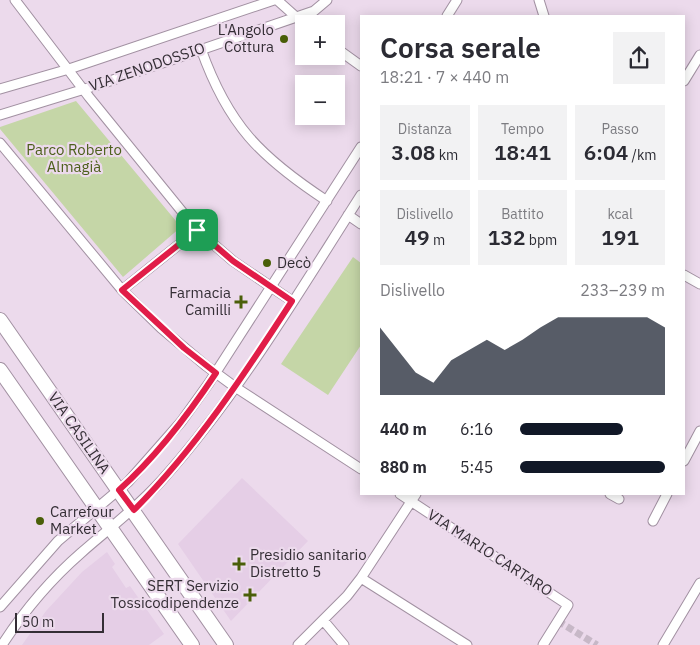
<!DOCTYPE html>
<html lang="it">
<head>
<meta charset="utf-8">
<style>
  body { margin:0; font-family:"IBM Plex Sans",sans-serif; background:#f2f2f3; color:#2b2b33; height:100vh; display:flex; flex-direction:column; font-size:19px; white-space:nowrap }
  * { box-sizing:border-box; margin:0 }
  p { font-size:16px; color:#7c7c81 }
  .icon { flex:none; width:28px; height:28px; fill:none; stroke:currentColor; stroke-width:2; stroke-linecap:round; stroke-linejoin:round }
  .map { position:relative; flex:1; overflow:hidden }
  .side { position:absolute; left:360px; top:15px; width:325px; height:480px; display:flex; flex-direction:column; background:#fff; border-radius:0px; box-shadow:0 2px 12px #0003 }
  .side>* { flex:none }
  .fabs { position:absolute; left:295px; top:15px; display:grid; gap:10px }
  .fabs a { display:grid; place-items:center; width:50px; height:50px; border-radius:0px; background:#fff; box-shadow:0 2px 12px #0003; font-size:25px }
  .scale { position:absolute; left:15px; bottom:12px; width:89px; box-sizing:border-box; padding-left:5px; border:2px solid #342e35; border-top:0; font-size:14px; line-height:18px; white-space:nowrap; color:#342e35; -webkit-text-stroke:4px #ecdaec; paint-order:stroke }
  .pin { position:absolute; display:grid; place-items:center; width:42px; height:42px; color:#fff; margin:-21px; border-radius:10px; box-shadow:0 2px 8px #0006 }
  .round { display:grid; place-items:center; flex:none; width:52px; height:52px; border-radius:0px; background:#f2f2f3 }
  .head { display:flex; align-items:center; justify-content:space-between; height:85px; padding:0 20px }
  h1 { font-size:28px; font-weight:600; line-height:38px }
  .stats { display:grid; grid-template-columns:repeat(3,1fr); gap:8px; height:85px; padding:5px 20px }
  .stats div { display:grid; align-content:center; border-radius:0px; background:#f2f2f3; text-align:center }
  .stats b { font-size:21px; font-weight:600 }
  .stats small { font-size:14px; font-weight:400 }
  .stats p { font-size:14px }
  .chart { height:140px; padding:10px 20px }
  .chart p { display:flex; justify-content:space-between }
  .chart svg { width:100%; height:90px; margin-top:5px; fill:#111827; opacity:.7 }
  ul { padding:0 20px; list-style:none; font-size:16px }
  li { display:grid; grid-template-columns:80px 60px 1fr; align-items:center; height:38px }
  li i { height:12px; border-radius:6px; background:#111827 }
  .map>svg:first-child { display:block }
  .built { fill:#e5cee6 }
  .green { fill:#c5d6a7 }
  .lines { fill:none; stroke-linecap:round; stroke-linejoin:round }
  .pedestrian-tunnel { stroke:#c7b8c7; stroke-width:7; stroke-dasharray:7 3.5; stroke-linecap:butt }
  .minor-casing { stroke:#a291a2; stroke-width:11 }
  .secondary-casing { stroke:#a291a2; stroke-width:16 }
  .minor { stroke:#fff; stroke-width:9 }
  .secondary { stroke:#fff; stroke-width:14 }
  .route-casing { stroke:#fff; stroke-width:10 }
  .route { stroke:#e11d48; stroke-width:6 }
  .poi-dot { fill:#4a5f09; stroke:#ecdaec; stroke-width:2 }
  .labels { text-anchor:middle; stroke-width:4.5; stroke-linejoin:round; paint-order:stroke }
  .poi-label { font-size:15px; fill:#342e35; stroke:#ecdaec; text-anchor:end }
  .street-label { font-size:15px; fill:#342e35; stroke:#ecdaec }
  .park-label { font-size:15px; fill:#4d601c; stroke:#ecdaec }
</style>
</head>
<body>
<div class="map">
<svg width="700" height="645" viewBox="0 0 700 645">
  <rect width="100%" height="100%" fill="#ecdaec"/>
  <path class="built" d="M242 478 308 541 231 621 178 544Z
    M107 552 115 564 112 567 126 588 130 586 164 634 149 645H22L46 611 82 572Z"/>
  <path class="green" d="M76 101 181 227 123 277 0 129V127Z
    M353 257 361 263V345L328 395 281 364Z"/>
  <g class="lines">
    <path class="pedestrian-tunnel" d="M558 621 597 645"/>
    <g class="minor-casing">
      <path id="minor" d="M15 0 89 97 197 230 233 261 292 301
        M277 0 304 24
        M539 0 544 16
        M447 16 457 0
        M336 48 361 66
        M201 49C228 125 260 157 327 201
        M684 81 700 55
        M0 89 69 69 274 0
        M0 115 101 84 314 11 327 0
        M0 143 122 290 161 328 205 365 235 387 361 469
        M348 215 361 224
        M684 275 700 284
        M122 290 197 230
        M684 461 700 431
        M400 494 568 605 543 645
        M610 494 619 499
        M653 521 667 494
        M361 578 467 645
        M0 607 58 541 128 482 181 422 209 383 361 147
        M323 620 344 645
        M2 645C24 611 50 580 81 553 108 529 137 508 162 480 239 394 299 292 361 195
        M298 645 347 596 361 578 416 494
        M663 645 700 583"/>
    </g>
    <g class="secondary-casing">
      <path id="secondary" d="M0 320 226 645
        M0 370 192 645"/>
    </g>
    <use href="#minor" class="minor"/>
    <use href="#secondary" class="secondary"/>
  </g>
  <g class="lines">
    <g class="route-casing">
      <path id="route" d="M197 230 233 261 292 301C244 375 196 448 134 510L119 490C157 456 188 415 216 373L184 348 122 290Z"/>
    </g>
    <use href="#route" class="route"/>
  </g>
  <g class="poi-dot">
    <circle cx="284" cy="39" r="5"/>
    <circle cx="267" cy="263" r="5"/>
    <path d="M238.5 294.5h5v5h5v5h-5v5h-5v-5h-5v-5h5z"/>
    <circle cx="40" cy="521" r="5"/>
    <path d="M236.5 556.5h5v5h5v5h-5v5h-5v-5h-5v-5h5z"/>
    <path d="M247.5 587.5h5v5h5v5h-5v5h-5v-5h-5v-5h5z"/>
  </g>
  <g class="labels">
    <g class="poi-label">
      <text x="274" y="35">L'Angolo<tspan x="274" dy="17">Cottura</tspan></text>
      <text x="277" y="268" text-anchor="start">Decò</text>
      <text x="231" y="298">Farmacia<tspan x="231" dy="17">Camilli</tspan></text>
      <text x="50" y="517" text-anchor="start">Carrefour<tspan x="50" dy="17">Market</tspan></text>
      <text x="250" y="560" text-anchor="start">Presidio sanitario<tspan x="250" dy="17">Distretto 5</tspan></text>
      <text x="239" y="591">SERT Servizio<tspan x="239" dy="17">Tossicodipendenze</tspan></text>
    </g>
    <g class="street-label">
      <text transform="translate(147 67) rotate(-19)" y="5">VIA ZENODOSSIO</text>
      <text transform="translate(79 433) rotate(55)" y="5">VIA CASILINA</text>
      <text transform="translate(490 553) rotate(33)" y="5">VIA MARIO CARTARO</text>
    </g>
    <g class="park-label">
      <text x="74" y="155">Parco Roberto<tspan x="74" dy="17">Almagià</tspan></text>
    </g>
  </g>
</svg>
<div class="fabs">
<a>+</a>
<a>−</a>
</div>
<div class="scale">50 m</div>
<div class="pin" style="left:197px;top:230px;background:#1e9e55"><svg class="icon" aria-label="arrive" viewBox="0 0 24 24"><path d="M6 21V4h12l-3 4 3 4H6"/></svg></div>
<section class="side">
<div class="head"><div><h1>Corsa serale</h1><p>18:21 · 7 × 440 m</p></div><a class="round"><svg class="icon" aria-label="share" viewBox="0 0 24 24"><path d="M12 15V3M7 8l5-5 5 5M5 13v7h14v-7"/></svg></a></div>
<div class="stats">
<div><p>Distanza</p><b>3.08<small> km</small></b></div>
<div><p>Tempo</p><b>18:41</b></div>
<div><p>Passo</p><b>6:04<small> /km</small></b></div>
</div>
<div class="stats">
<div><p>Dislivello</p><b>49<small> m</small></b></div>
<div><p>Battito</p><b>132<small> bpm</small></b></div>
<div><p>kcal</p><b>191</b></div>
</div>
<div class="chart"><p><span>Dislivello</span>233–239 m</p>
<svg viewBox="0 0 160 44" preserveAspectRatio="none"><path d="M0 44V11L10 22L20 33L30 38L40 27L50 22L60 17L70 22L80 17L90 11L100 6L110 6L120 6L130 6L140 6L150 6L160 11V44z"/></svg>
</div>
<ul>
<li><b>440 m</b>6:16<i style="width:71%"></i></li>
<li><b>880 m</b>5:45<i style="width:100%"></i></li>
</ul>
</section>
</div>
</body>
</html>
